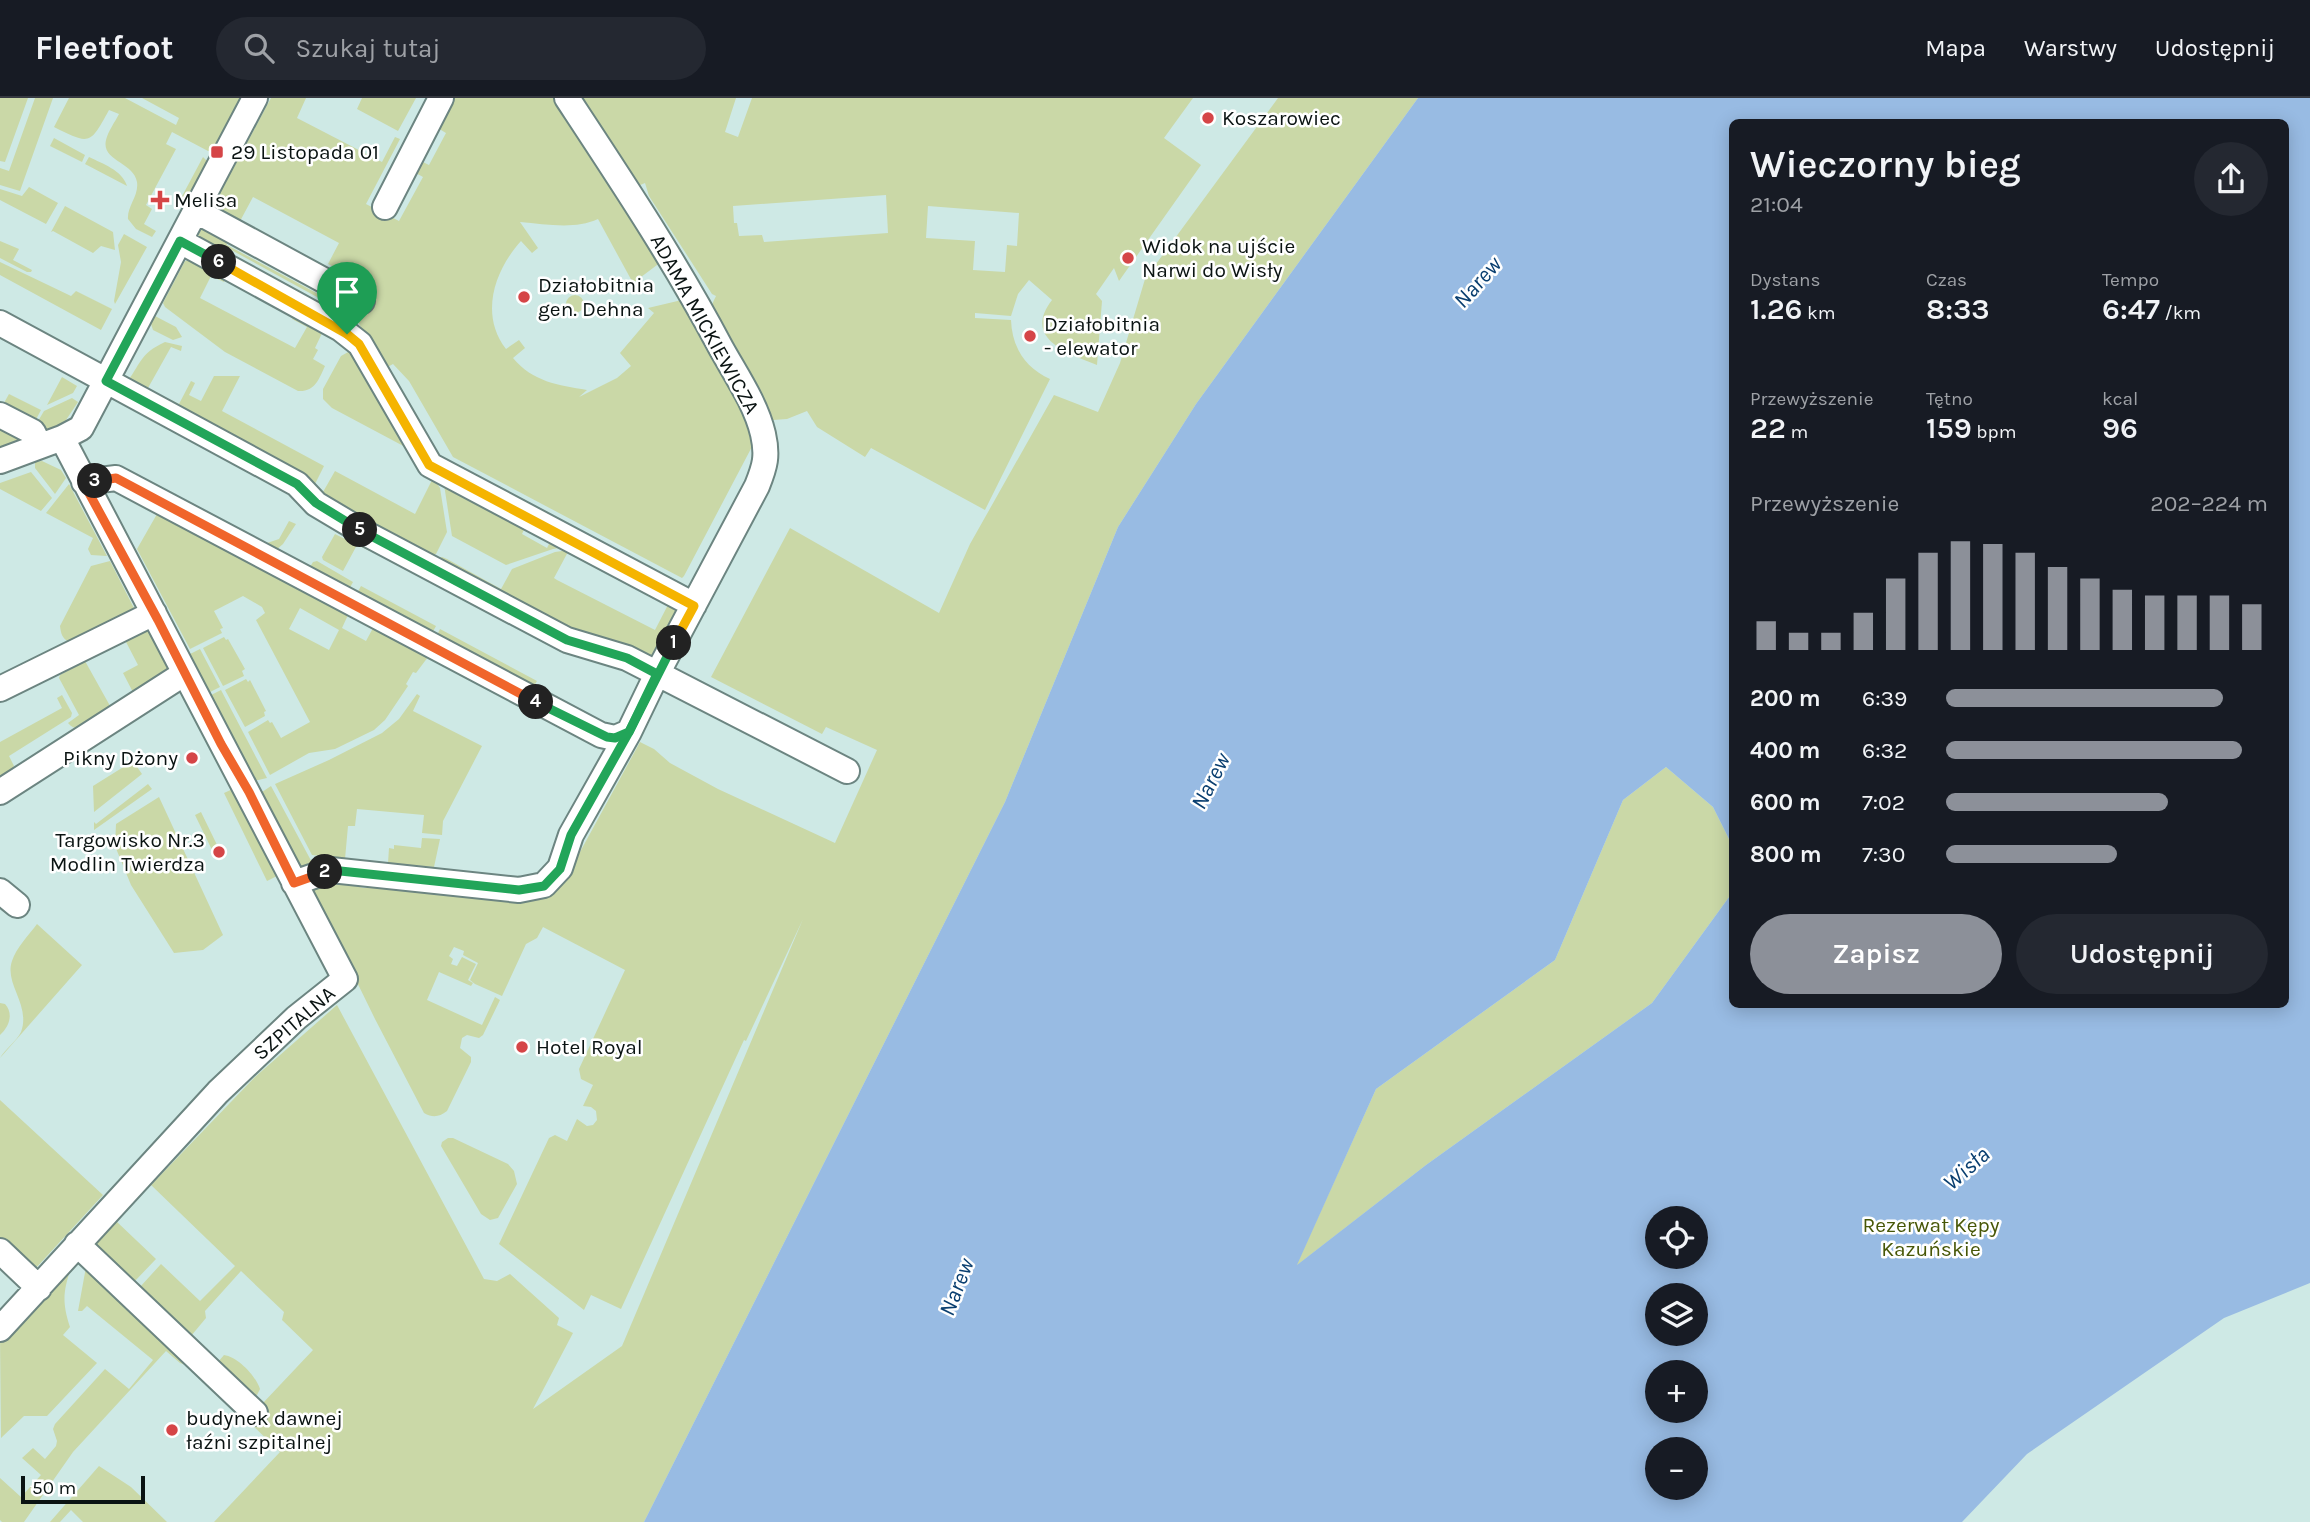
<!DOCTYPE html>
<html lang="pl">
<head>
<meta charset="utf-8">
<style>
  body { margin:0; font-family:Karla,sans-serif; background:#242831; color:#f1f3f6; height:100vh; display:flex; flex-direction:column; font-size:26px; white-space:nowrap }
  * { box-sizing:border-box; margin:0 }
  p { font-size:23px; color:#9ea1a6 }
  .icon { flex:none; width:38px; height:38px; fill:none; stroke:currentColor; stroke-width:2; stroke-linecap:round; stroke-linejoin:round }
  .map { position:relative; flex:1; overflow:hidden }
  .side { position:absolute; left:1729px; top:21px; width:560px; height:889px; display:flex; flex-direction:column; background:#171b24; border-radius:10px; box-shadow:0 4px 18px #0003 }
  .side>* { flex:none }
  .fabs { position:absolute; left:1645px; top:1108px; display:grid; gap:14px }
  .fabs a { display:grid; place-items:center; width:63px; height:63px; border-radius:50%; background:#171b24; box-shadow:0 4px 18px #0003; font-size:35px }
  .scale { position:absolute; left:21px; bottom:18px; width:124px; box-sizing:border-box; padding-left:7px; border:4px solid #0a1312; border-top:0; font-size:19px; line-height:24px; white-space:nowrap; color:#0a1312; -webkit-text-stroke:5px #fff; paint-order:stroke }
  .pin { position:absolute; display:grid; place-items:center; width:60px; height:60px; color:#fff; margin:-72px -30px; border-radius:50% 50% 50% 0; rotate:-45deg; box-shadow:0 0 7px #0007 }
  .pin .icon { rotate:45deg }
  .km { position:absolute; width:35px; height:35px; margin:-18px; border-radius:50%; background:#222; color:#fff; font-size:19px; line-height:35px; text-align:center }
  .round { display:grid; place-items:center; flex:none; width:74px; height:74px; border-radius:37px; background:#242831 }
  .headline { display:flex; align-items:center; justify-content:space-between; height:119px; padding:0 21px }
  h1 { font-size:38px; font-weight:600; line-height:52px }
  .metrics { display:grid; grid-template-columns:repeat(3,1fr); gap:10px; height:119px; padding:7px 21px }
  .metrics div { display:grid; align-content:center }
  .metrics b { font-size:30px; font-weight:600 }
  .metrics small { font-size:19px; font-weight:400 }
  .metrics p { font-size:19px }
  .chart { height:196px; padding:14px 21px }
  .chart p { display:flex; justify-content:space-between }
  .chart svg { width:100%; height:126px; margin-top:7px; stroke:#8c9099; stroke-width:6 }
  .primary-button { display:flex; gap:14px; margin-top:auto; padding:14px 21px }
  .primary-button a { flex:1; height:80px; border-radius:42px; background:#8c9099; color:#fff; font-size:28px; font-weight:600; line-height:80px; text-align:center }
  .primary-button a+a { background:#242831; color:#f1f3f6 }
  ul { padding:0 21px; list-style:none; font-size:23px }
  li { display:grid; grid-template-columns:112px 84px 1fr; align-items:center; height:52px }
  li i { height:18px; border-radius:9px; background:#8c9099 }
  header { display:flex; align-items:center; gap:42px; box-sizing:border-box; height:98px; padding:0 35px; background:#171b24; border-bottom:2px solid #363941 }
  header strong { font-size:33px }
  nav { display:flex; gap:38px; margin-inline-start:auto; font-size:24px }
  .search { width:490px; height:63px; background:#242831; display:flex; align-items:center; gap:18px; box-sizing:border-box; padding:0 24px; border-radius:38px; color:#9ea1a6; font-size:26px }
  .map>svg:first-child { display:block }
  .green { fill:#cad8a7; fill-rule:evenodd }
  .water { fill:#98bbe3; fill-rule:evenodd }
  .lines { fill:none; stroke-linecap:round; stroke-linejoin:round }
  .minor-casing { stroke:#6c8581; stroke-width:28 }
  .minor { stroke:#fff; stroke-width:24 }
  .split-1-casing { stroke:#fff; stroke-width:14 }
  .split-2-casing { stroke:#fff; stroke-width:14 }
  .split-3-casing { stroke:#fff; stroke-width:14 }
  .split-4-casing { stroke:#fff; stroke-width:14 }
  .split-5-casing { stroke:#fff; stroke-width:14 }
  .split-6-casing { stroke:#fff; stroke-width:14 }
  .split-7-casing { stroke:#fff; stroke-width:14 }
  .split-1 { stroke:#f5b400; stroke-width:9 }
  .split-2 { stroke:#22a559; stroke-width:9 }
  .split-3 { stroke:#f0652b; stroke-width:9 }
  .split-4 { stroke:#f0652b; stroke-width:9 }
  .split-5 { stroke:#22a559; stroke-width:9 }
  .split-6 { stroke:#22a559; stroke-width:9 }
  .split-7 { stroke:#f5b400; stroke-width:9 }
  .poi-dot { fill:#d54547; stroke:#fff; stroke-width:2.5 }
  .labels { text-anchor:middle; stroke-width:5; stroke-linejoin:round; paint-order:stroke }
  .poi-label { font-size:21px; fill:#0a1312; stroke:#fff; text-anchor:start }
  .street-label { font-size:21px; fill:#0a1312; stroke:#fff }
  .park-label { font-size:21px; fill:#475707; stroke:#fff }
  .water-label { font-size:23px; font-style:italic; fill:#0a3f70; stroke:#fff }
</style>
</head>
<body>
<header>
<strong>Fleetfoot</strong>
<div class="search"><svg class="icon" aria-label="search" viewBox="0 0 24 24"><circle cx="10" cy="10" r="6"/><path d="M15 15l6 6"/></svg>Szukaj tutaj</div>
<nav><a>Mapa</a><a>Warstwy</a><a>Udostępnij</a></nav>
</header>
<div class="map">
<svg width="2310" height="1424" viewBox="0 0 2310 1424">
  <rect width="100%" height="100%" fill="#cee9e5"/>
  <path class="green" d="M0 0H28L5 64 0 63Z
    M35 0H53L20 93 0 87V70L9 73Z
    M69 0H125L176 27 179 20 142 0H241L213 53H208L172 34 166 46 176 51 146 107 152 111 144 126 156 133 152 139 136 131 128 121C127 108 139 98 137 84 134 64 101 63 106 42 108 33 115 24 119 16L109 12C90 47 90 47 54 29Z
    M271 0H306L297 20 382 64 395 39 400 41 366 106 399 123 423 79 414 74 419 62 429 67 446 35 436 29 451 0H562L589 56 665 161 633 185 598 121C574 132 546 126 520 124L538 150 532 155 521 143C495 172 479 216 506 251L519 242 525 250 513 260C533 284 558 287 587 292L579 299 617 280 631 268 620 255 654 215 648 210 686 201 750 321 755 343 684 478 682 480 453 359 409 283 393 266 384 271 357 222 361 214 359 213 371 188 328 166 339 145 253 99 239 125 212 110Z
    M362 0H416L398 33 357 11Z
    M574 0H736L725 34 738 39 752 0H1193L1164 40 1201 67 1119 183 1114 170 1096 196 1102 203 1097 267C1068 255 1022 241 1052 202L1029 182 1018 196 1011 218 975 215V220L1011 222C1012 249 1025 270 1050 281L985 412 871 350 865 359 817 329 807 313 787 321 773 322C762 304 711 226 712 208 712 206 715 200 716 198L712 196 649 98 645 85 633 90ZM886 97 888 135 764 144 762 137 739 138 737 125H734L733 108ZM928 108 1019 115 1017 148 1007 147 1005 174 973 172 975 143 926 140Z
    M1278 0H1418L1196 306 1118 429 1005 704 644 1424H214L280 1354 247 1322 313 1252 282 1222 284 1214 241 1173 205 1213 206 1220 191 1238 140 1189 161 1166 200 1203 235 1168 151 1087 255 979 337 907 484 1181 497 1183 510 1176 559 1220 557 1227 573 1235 533 1311 622 1248 803 821 746 943 744 942 621 1211 591 1197 584 1212 499 1146 549 1040 555 1037 567 1043 577 1021 587 1028 593 1027 597 1022 596 1013 591 1009 583 1008 593 987 581 981 579 971 625 872 543 829 537 840 526 846 502 898 475 886 470 882 478 865 463 857 464 853 454 849 449 858 453 861 451 866 457 868 462 859 476 866 468 882 473 885 471 888 439 874 427 902 482 927 495 899 500 902 483 937 479 940 467 937 462 940 460 950 471 959V964L447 1013C439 1019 433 1020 424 1015L375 921 309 786 327 782 364 790 396 789 518 797 574 765 640 644 654 651 670 665 718 691 835 745 877 652 826 629 822 636 711 579 790 430 939 515 970 446 1054 297 1098 314 1120 265 1145 181Z
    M54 40 85 57 82 64 50 48Z
    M89 59C103 66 122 72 127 88L85 66Z
    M203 59 207 63 186 103 180 102Z
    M29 89 58 105 46 126 0 102V91L22 98Z
    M65 108 113 134 115 152 101 148 93 155 53 133 51 134Z
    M204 126 225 137 227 147 350 213 348 216 224 148 217 159 196 142Z
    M124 136 147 149 115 206 114 203 121 164 118 147Z
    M0 143 19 151 13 162 32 172 31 174H27L0 160Z
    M191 162 227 178 224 184 211 178 200 200 295 250 307 229 292 221 295 215 324 231 315 250 318 252 313 261 325 268C319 281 315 294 298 293L225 254 165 209 163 205 185 163Z
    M0 164 71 198 76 193 112 211 101 232 0 177Z
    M566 206a9 9 0 1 1 18 0a9 9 0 1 1-18 0Z
    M155 218 176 229 182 239 173 242 153 232 151 226Z
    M165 244 182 248 181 253 171 249 148 290 158 296 149 300 125 287C141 266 139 256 165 244Z
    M350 253 356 254 409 351 332 310 323 301V291L341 258Z
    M214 278H240L222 313 324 368 314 388 169 307V301L179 306 191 283 195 285 189 297 201 303Z
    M62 279 77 288 73 295 47 307Z
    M9 296 41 312 32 329 0 312Z
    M72 300 78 304 64 325 41 334 34 330 44 313Z
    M0 323 28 339 0 349Z
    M42 363 61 372 66 380 55 396 35 370V364Z
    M335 373 415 416 433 380 440 390 447 434 436 456 424 460 319 401Z
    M31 374 52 400 41 413 0 391V385Z
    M443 380 527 425 522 436 547 450 551 442 564 449 553 451 506 467 452 438Z
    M69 386 107 458 91 457 88 451 93 440 46 415Z
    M157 416 348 517 342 530 366 543 373 530 428 559 416 575 413 574 406 586 408 588 385 622 374 632 335 651 309 655 270 677 248 634 268 622 270 625 272 624 281 640 310 624 256 522 265 515 262 509 243 498 214 513 223 530 220 531 222 535 190 551 137 451ZM300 510 339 532 329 552 289 531Z
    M289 423 296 426 283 446 275 453 264 446 279 441Z
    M352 434 374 446 370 453 357 447 343 473 323 462 322 459 335 436 347 442Z
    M569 452 554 480 557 482 655 532 671 501 681 509 657 562 596 545 430 463 442 459 447 461 501 491 512 471 555 454Z
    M110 463 137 516 69 544C62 540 61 536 60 528L91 468Z
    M317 463 353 484 347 495 307 474 313 464Z
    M361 488 436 528 430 539 355 499Z
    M151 530 173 570 136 600 123 575 138 567 125 542Z
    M440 531 537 583 531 593 435 541Z
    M224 539 226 542 228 541 245 571 242 573 244 578 223 588 203 550Z
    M200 551 220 589 206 596 186 558Z
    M85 563 114 615C100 622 79 639 68 625L79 617 59 580 60 577Z
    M246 581 248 584 250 582 266 613 264 614 265 618 245 629 225 592Z
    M221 592 267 680 254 683 207 599Z
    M417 596 420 598 413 613 482 648 443 723 442 737 422 735 424 717 357 711 355 728H348L345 761 312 757 275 686 329 662 382 635 399 621Z
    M62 597 72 615 71 619 9 658 14 668 0 688V644L62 610 57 600Z
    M133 663 142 676 94 714 93 688Z
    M1666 669 1713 709 1732 747V795L1652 905 1426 1067 1296 1168 1376 991 1555 862 1623 702Z
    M148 686 152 691 94 732V724L96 726Z
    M271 688 315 770H304L292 760 259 696Z
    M237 689 281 776 267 783 224 695Z
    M159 699 223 837 203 852 174 855 131 787 115 748 116 726Z
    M201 714 219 751 213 754 195 717Z
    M422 740 440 741 434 769 388 765 389 750 394 751V747L421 750Z
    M37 826 82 867 0 960C5 951 17 943 21 934 31 907 4 886 12 863 16 850 29 837 37 826Z
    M0 905 5 906C14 916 9 929 0 937Z
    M0 1002 103 1097 35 1171 0 1144Z
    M448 1040H453L508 1066 514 1073 517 1086 498 1120 490 1122 481 1116 441 1048 442 1044Z
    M116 1123 156 1161 134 1184 94 1145Z
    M74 1160C65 1189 60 1199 70 1229L63 1237 97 1265 47 1318H24L1 1340 0 1239Z
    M86 1169 197 1271 180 1265 166 1253 73 1354 24 1424H2L0 1422V1380L21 1399 41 1377 22 1360 33 1350 45 1361 56 1348 57 1343 53 1331 55 1326 105 1271 129 1291 153 1262 87 1208 82 1213H78Z
    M224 1257C238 1259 256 1278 260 1291L257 1297 250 1299 218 1264Z
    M99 1368 131 1389 167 1424H83L71 1412 60 1424H50Z"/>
  <path class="water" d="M1418 0H2310V1185L2224 1220 2027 1356 1962 1424H644L1005 704 1118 429 1196 306ZM1732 24H2286V906H1732V795L1652 905 1426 1067 1297 1167 1376 991 1555 862 1623 702 1666 669 1713 709 1732 747ZM1657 1120H1696V1158H1657ZM1657 1197H1696V1236H1657ZM1657 1274H1696V1312H1657ZM1657 1351H1696V1390H1657Z"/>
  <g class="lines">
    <g class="minor-casing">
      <path id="minor" d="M385 109 441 0
        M196 113 362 203
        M180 143 341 231 360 246 430 367 694 507
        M0 225 297 386 316 406 363 434 567 542 627 560 847 673
        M0 317 33 334 40 348
        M0 363 62 340 81 330 255 0
        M84 384 116 380 601 637 615 640 629 634
        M0 591 154 515
        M0 694 185 575
        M294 785 331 772 519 792 544 787 560 770 571 737 629 634 657 576 757 388C765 368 768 358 763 336 756 306 736 277 721 250 675 163 621 82 567 0
        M0 793 17 807
        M77 1146 255 1315
        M0 1153 39 1190
        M0 1231 218 994 296 920 345 881 62 340"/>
    </g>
    <use href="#minor" class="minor"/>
  </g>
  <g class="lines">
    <g class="split-1-casing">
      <path id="split-1" d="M347 236 359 246 429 367 694 508 674 545"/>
    </g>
    <g class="split-2-casing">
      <path id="split-2" d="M325 774 331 772 519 792 544 788 560 771 571 737 629 634 674 545"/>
    </g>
    <g class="split-3-casing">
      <path id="split-3" d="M95 383 83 384 158 522 221 646 249 694 294 785 325 774"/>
    </g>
    <g class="split-4-casing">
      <path id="split-4" d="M95 383 116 380 536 604"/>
    </g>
    <g class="split-5-casing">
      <path id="split-5" d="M360 432 567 542 627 560 657 576 629 634 615 640 607 639 536 604"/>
    </g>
    <g class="split-6-casing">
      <path id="split-6" d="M219 164 180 143 106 283 297 386 316 405 360 432"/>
    </g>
    <g class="split-7-casing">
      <path id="split-7" d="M219 164 347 236"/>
    </g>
    <use href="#split-1" class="split-1"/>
    <use href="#split-2" class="split-2"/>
    <use href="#split-3" class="split-3"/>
    <use href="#split-4" class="split-4"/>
    <use href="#split-5" class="split-5"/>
    <use href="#split-6" class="split-6"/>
    <use href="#split-7" class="split-7"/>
  </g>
  <g class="poi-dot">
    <circle cx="1208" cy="20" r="7"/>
    <rect x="210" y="47" width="14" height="14" rx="3.5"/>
    <path d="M156.5 91.5h7v7h7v7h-7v7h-7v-7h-7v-7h7z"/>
    <circle cx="1128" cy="160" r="7"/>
    <circle cx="524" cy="199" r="7"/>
    <circle cx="1030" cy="238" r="7"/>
    <circle cx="192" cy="660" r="7"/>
    <circle cx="219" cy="754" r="7"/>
    <circle cx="522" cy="949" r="7"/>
    <circle cx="172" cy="1332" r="7"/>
  </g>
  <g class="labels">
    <g class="poi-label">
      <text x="1222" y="27">Koszarowiec</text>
      <text x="231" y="61">29 Listopada 01</text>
      <text x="174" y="109">Melisa</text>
      <text x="1142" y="155">Widok na ujście<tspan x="1142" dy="24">Narwi do Wisły</tspan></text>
      <text x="538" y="194">Działobitnia<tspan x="538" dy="24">gen. Dehna</tspan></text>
      <text x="1044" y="233">Działobitnia<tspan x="1044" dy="24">- elewator</tspan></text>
      <text x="178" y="667" text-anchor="end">Pikny Dżony</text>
      <text x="205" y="749" text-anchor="end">Targowisko Nr.3<tspan x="205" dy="24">Modlin Twierdza</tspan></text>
      <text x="536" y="956">Hotel Royal</text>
      <text x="186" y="1327">budynek dawnej<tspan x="186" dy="24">łaźni szpitalnej</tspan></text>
    </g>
    <g class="street-label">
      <text transform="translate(705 226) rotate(61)" y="7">ADAMA MICKIEWICZA</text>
      <text transform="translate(294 925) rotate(-41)" y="7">SZPITALNA</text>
    </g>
    <g class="park-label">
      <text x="1931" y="1134">Rezerwat Kępy<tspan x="1931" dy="24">Kazuńskie</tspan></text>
    </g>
    <g class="water-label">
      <text transform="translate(1477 184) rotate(-49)" y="8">Narew</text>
      <text transform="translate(1210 683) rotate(-63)" y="8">Narew</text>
      <text transform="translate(1966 1070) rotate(-41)" y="8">Wisła</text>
      <text transform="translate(956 1189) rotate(-69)" y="8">Narew</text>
    </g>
  </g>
</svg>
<div class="fabs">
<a><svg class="icon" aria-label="locate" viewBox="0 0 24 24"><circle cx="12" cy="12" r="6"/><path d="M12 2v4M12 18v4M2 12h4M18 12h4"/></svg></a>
<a><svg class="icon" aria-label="layers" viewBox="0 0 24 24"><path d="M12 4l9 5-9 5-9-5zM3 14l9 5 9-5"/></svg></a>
<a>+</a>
<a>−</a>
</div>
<div class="scale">50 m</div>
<div class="pin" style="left:347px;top:236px;background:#1e9e55"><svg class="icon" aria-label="arrive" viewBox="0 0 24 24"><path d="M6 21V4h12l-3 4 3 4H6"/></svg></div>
<b class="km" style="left:674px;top:545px">1</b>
<b class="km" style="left:325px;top:774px">2</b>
<b class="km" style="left:95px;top:383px">3</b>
<b class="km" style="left:536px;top:604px">4</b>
<b class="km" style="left:360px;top:432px">5</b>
<b class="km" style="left:219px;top:164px">6</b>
<section class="side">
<div class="headline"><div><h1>Wieczorny bieg</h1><p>21:04</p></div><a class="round"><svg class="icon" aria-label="share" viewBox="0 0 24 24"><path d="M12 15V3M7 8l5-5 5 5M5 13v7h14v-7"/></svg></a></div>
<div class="metrics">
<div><p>Dystans</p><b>1.26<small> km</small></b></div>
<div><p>Czas</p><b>8:33</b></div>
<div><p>Tempo</p><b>6:47<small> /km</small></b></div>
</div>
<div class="metrics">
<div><p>Przewyższenie</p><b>22<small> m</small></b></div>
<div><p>Tętno</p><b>159<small> bpm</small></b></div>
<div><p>kcal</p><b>96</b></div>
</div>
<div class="chart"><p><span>Przewyższenie</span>202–224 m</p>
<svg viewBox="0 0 160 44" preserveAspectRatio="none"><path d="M5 44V34M15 44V38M25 44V38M35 44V31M45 44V19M55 44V10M65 44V6M75 44V7M85 44V10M95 44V15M105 44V19M115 44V23M125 44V25M135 44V25M145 44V25M155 44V28"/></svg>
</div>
<ul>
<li><b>200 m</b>6:39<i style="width:86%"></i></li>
<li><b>400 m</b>6:32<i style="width:92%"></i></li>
<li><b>600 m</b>7:02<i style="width:69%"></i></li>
<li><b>800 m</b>7:30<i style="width:53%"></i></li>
</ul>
<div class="primary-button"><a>Zapisz</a><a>Udostępnij</a></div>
</section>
</div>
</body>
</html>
